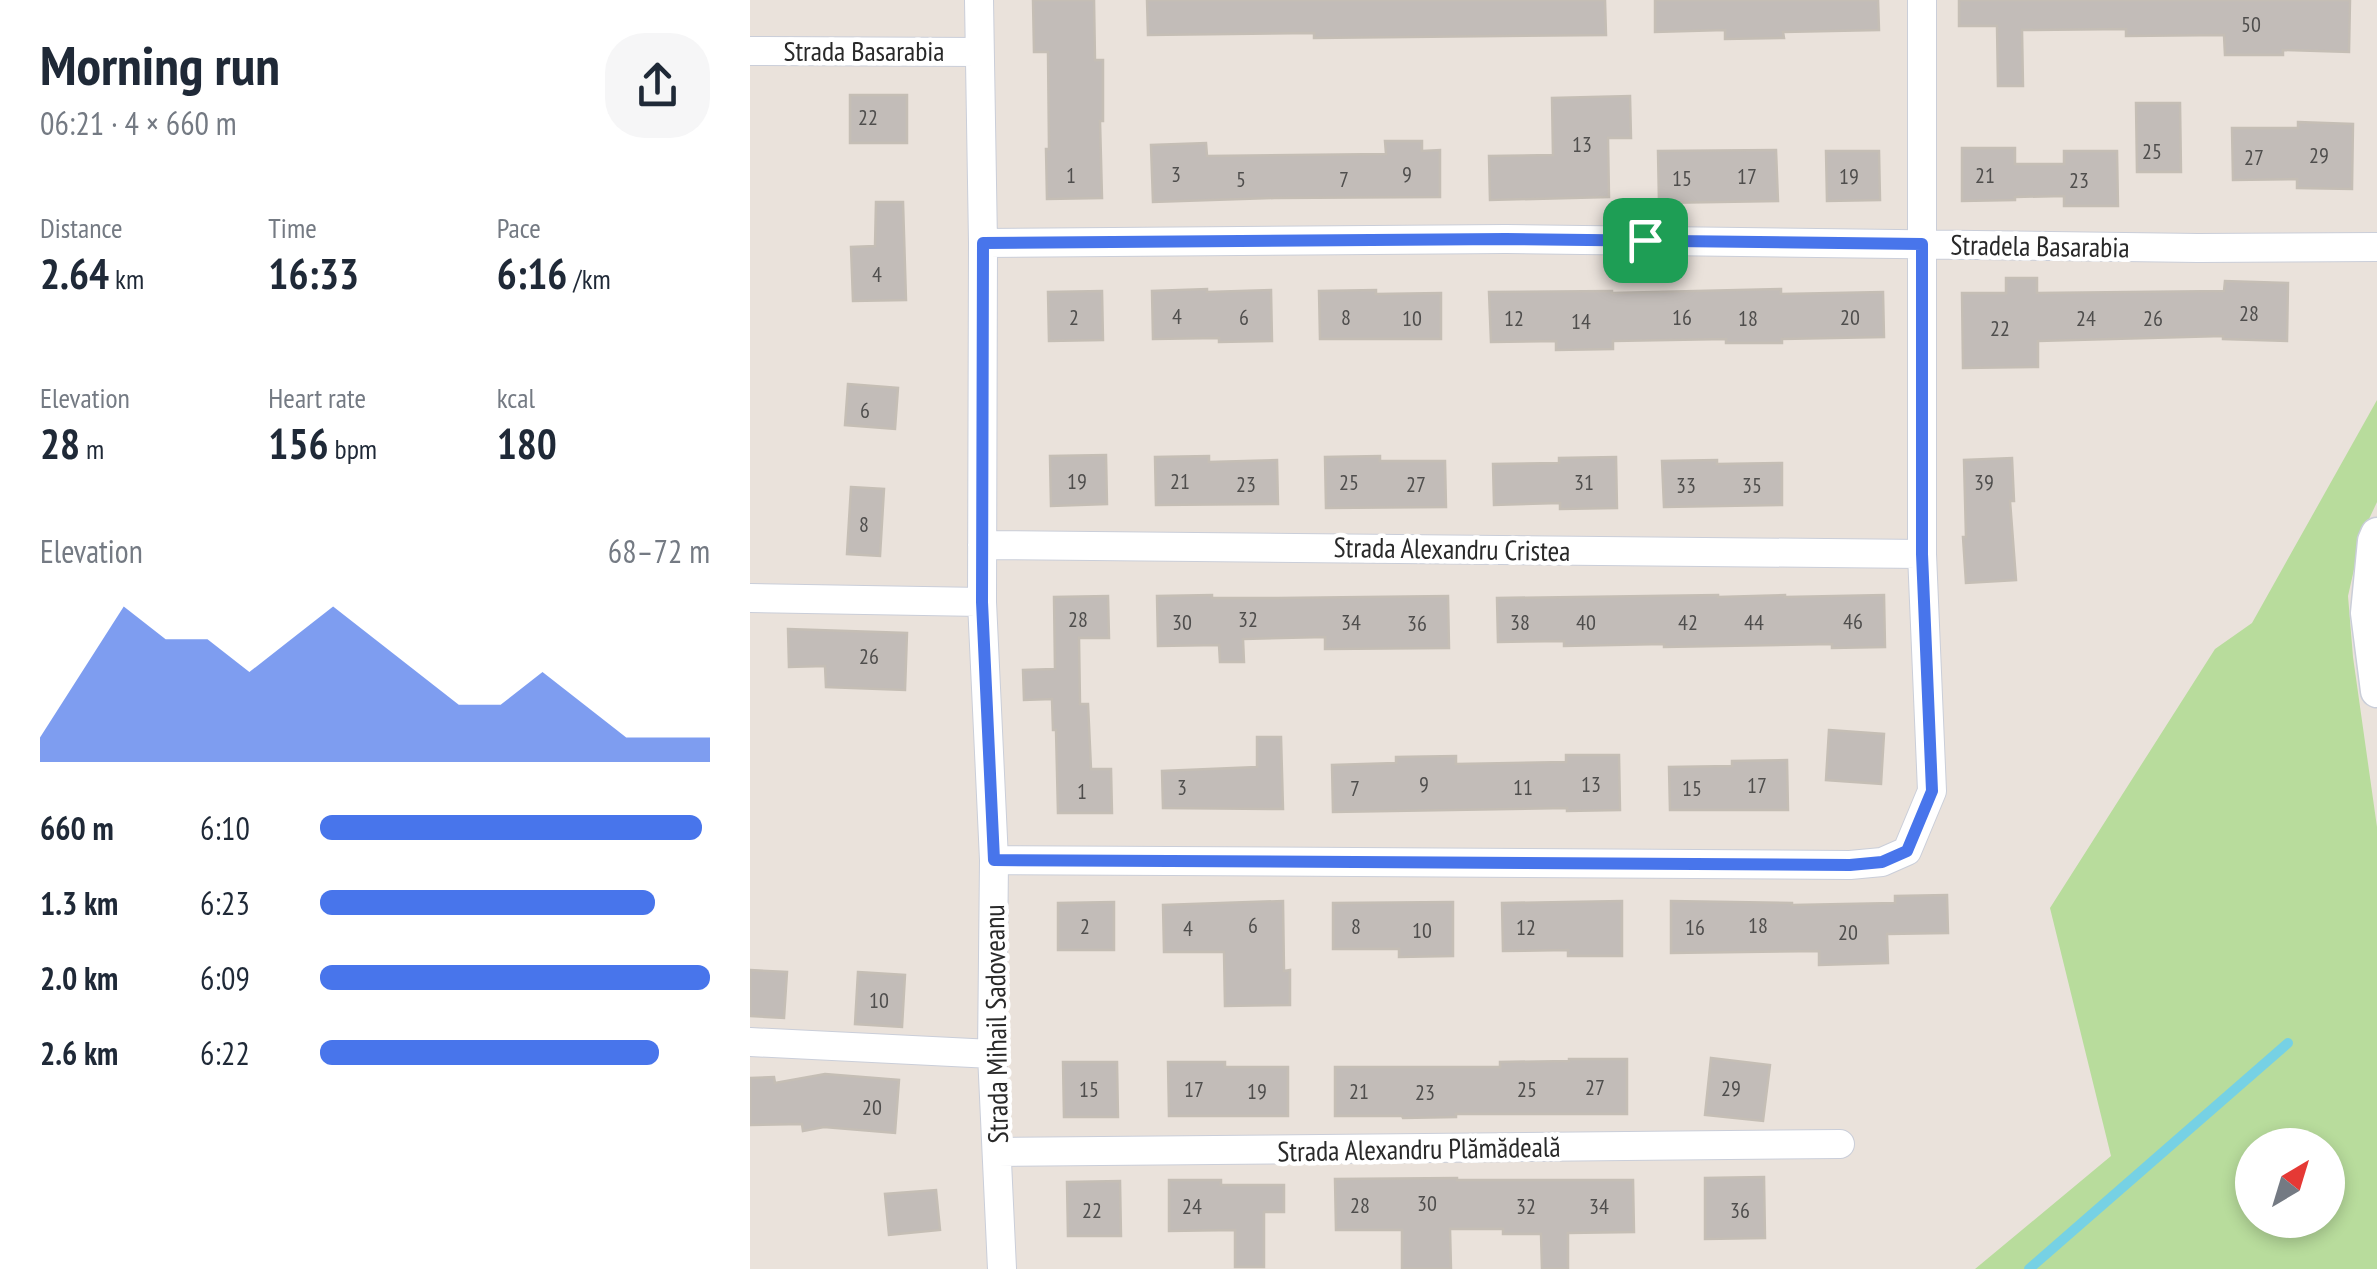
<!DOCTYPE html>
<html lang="en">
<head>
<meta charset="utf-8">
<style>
  body { margin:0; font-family:"PT Sans Narrow",sans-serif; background:#f6f6f7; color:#1f2937; height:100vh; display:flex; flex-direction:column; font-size:38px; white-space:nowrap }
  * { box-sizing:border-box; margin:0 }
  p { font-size:32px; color:#747a83 }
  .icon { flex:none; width:55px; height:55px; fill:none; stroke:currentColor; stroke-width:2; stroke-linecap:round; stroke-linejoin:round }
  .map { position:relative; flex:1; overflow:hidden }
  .drawer { display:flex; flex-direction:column; background:#fff; width:750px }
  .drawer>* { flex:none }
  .needle { width:65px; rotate:38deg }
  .tools { position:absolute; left:1485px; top:1128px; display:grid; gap:20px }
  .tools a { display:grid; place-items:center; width:110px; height:110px; border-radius:50%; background:#fff; box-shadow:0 5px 15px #0003; font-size:50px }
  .pin { position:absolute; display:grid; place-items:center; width:85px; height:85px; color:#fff; margin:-42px; border-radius:20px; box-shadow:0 5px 15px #0006 }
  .round { display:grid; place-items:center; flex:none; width:105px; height:105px; border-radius:40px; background:#f6f6f7 }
  .summary { display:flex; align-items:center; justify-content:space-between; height:170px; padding:0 40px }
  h1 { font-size:55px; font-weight:600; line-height:75px }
  .figures { display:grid; grid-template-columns:repeat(3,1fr); gap:15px; height:170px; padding:10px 40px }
  .figures div { display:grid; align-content:center }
  .figures b { font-size:42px; font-weight:600 }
  .figures small { font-size:28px; font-weight:400 }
  .figures p { font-size:28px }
  .chart { height:280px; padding:20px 40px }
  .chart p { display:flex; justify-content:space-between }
  .chart svg { width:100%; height:180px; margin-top:10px; fill:#4875eb; opacity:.7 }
  ul { padding:0 40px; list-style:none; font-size:32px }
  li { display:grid; grid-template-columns:160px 120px 1fr; align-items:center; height:75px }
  li i { height:25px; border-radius:12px; background:#4875eb }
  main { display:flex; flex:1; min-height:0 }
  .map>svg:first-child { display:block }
  .green { fill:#b8dc9c; fill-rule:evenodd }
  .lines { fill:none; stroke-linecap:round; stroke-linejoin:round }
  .stream { stroke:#76d1e4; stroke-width:10 }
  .building { fill:#c2bcb8; stroke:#c5beb5; stroke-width:2.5 }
  .minor-casing { stroke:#caced9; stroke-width:30 }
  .tertiary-casing { stroke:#caced9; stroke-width:35 }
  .minor { stroke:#fff; stroke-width:28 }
  .tertiary { stroke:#fff; stroke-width:32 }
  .route-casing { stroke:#fff; stroke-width:20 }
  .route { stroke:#4875eb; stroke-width:12 }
  .labels { text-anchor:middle; stroke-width:9; stroke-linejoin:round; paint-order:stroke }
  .number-label { font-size:22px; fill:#4f4e4d }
  .street-label { font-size:28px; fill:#292929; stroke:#fff }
</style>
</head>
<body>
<main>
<section class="drawer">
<div class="summary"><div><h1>Morning run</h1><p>06:21 · 4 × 660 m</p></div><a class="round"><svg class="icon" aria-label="share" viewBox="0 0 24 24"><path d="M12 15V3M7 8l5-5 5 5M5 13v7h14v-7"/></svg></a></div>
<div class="figures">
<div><p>Distance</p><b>2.64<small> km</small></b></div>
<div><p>Time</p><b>16:33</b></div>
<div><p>Pace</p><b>6:16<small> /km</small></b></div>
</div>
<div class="figures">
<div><p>Elevation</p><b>28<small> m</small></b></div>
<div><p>Heart rate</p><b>156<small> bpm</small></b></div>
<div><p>kcal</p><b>180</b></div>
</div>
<div class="chart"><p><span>Elevation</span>68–72 m</p>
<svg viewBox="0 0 160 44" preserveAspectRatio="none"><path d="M0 44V38L10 22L20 6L30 14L40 14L50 22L60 14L70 6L80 14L90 22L100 30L110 30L120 22L130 30L140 38L150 38L160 38V44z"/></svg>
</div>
<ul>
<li><b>660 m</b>6:10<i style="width:98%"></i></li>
<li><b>1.3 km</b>6:23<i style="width:86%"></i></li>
<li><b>2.0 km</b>6:09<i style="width:100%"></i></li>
<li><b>2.6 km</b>6:22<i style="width:87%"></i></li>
</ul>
</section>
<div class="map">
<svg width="1627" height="1269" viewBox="0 0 1627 1269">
  <rect width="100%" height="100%" fill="#eae2db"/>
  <path class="green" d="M1627 400V502L1612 534 1598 596 1603 657 1627 827V1269H1225L1361 1156 1300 908 1465 649 1502 623ZM1502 1145H1578V1220H1502Z"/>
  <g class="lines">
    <path class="stream" d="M1279 1269 1538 1043"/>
  </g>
  <path class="building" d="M283 0H344L345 60H353V121H350L352 198 297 199 296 149H299L298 52H284Z
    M397 0H855L856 35 564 38V33L398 35Z
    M905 0H1128L1129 30 1033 32 1034 38 975 39V30L905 32Z
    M1209 0H1600L1599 52 1533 50V55H1475L1474 35 1376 36V29L1272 30 1273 86H1248L1247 26H1209Z
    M100 95H157V143H100Z
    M880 96 881 138H858L859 197 740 200 739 156 803 155 802 98Z
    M1386 103H1430L1431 172H1387Z
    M1548 122 1603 124 1602 189 1547 188V179L1483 180 1482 128H1548Z
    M635 141H672V151L690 150V197L524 198 403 202 401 145 456 143 457 156 636 154Z
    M1212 148H1265V164H1314V151H1367L1368 206H1314V196L1265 197V200L1212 201Z
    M1026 150 1028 201 909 203 908 151Z
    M1076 151H1129L1130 200 1077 201Z
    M126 202H153L156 300 103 301 101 247 125 246Z
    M1256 278H1287V293L1474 291 1475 281 1538 283 1537 341 1473 339V336L1288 341V367L1213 368 1212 293H1256Z
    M457 289V292L521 290 522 341 469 342V338L403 339 402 291Z
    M1031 289V294L1133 292 1134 337 1032 339V343H976V339L863 341V349L806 350V341L741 342 739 292 862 291V293Z
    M626 290V294L691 293V339H570L569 291Z
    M352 291 353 340 299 341 298 292Z
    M98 384 148 388 145 429 95 425Z
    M356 455 357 504 301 506 300 456Z
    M459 456V462L527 460 528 504 406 505 405 457Z
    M630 456V461H695L696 507 576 508 575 457Z
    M866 457 867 508 810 509V503L744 505 743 464 809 463V458Z
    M1262 458 1264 501H1260L1266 580 1216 583 1213 537H1216L1214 460Z
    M967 460V464L1032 463V505L914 507 912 461Z
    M101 487 134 489 130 556 97 554Z
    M462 595V598H529L698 596 699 648 575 649V637L493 639 494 662H470L469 645 408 646 407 596Z
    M968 595V597L1035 595V597L1134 595 1135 647 1082 648V644L914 647V644L814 646V641L748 642 747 598Z
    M358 596 359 638H329L330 704H338L341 769H361L362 813H308L306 730H303L302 699 274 700 273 670 305 669 304 597Z
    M38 629 157 633 155 690 76 687 75 666 39 667Z
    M1079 730 1134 734 1131 784 1076 780Z
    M507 737H531L533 809 413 808 412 771 507 767Z
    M816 755H869L870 810 817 811V808L583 812 582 765 646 763V757L706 756V764L816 762Z
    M1037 760 1038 810H920L919 767 982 766V761Z
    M1197 895 1198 933 1137 934 1138 963 1069 965V951L921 953V901L1042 903V905L1145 903V896Z
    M533 901 534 971 540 970V1005L475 1006 474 952H414L413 905Z
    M872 901V956H818V950L753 951 752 903Z
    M364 902V950H308V903Z
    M703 902V956L649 957V949H583V903Z
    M0 970 37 972 34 1018 0 1016Z
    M108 972 155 975 152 1027 105 1024Z
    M961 1058 1020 1065 1013 1121 955 1115Z
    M819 1059H877V1114H706V1117L653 1118 652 1116H585V1067H750V1062L819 1061Z
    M313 1062H367L368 1117H314Z
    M418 1062H475V1067H538V1116H419Z
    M75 1074 149 1080 145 1133 74 1127 53 1131 52 1124 0 1125V1078L24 1077 25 1083Z
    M1014 1177 1015 1238 955 1239V1178Z
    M707 1178V1180H883L884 1232 818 1233V1269H792L791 1234H753V1229H700L701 1269H652V1230H586L585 1179Z
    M419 1180H471V1185H534V1212H514V1267H485V1230L419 1231Z
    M370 1181 371 1236H318L317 1182Z
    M186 1190 190 1230 139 1235 135 1194Z"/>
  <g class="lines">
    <g class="minor-casing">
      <path id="minor" d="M229 0 233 243 232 602 244 860 242 1054 252 1269
        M0 51 229 52
        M233 243 756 239 1448 248 1627 247
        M232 545 1172 554
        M0 598 232 602
        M244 860 1100 865 1132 862 1157 851 1182 791 1172 554V0
        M0 1042 242 1054
        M248 1152 1090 1144"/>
    </g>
    <g class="tertiary-casing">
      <path id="tertiary" d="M1627 534 1624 541 1617 613 1627 691"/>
    </g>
    <use href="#minor" class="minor"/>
    <use href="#tertiary" class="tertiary"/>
  </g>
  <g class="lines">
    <g class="route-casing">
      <path id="route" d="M756 239 1172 244V554L1182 791 1157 851 1132 862 1100 865 244 860 232 602 233 243Z"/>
    </g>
    <use href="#route" class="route"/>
  </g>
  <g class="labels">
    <g class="number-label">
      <text x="1501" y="32">50</text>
      <text x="118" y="125">22</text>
      <text x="832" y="152">13</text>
      <text x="1402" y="159">25</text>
      <text x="1569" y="163">29</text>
      <text x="1504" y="165">27</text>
      <text x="426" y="182">3</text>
      <text x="657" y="182">9</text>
      <text x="321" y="183">1</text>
      <text x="1235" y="183">21</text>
      <text x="997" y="184">17</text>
      <text x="1099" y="184">19</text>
      <text x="932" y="186">15</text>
      <text x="491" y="187">5</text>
      <text x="594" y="187">7</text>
      <text x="1329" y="188">23</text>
      <text x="127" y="282">4</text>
      <text x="1499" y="321">28</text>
      <text x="427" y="324">4</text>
      <text x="324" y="325">2</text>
      <text x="494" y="325">6</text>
      <text x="596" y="325">8</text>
      <text x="932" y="325">16</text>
      <text x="1100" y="325">20</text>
      <text x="662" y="326">10</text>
      <text x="764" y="326">12</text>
      <text x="998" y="326">18</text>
      <text x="1336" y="326">24</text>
      <text x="1403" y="326">26</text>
      <text x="831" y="329">14</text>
      <text x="1250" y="336">22</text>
      <text x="115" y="418">6</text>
      <text x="327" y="489">19</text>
      <text x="430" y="489">21</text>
      <text x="599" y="490">25</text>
      <text x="834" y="490">31</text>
      <text x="1234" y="490">39</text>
      <text x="496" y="492">23</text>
      <text x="666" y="492">27</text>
      <text x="936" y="493">33</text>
      <text x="1002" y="493">35</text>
      <text x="114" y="532">8</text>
      <text x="328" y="627">28</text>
      <text x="498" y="627">32</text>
      <text x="1103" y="629">46</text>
      <text x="432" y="630">30</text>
      <text x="601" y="630">34</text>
      <text x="770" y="630">38</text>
      <text x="836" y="630">40</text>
      <text x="938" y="630">42</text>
      <text x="1004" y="630">44</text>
      <text x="667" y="631">36</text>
      <text x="119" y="664">26</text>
      <text x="674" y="792">9</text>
      <text x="841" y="792">13</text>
      <text x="1007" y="793">17</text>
      <text x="432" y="795">3</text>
      <text x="773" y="795">11</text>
      <text x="605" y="796">7</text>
      <text x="942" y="796">15</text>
      <text x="332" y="799">1</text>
      <text x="503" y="933">6</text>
      <text x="1008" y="933">18</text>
      <text x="335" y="934">2</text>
      <text x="606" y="934">8</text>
      <text x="776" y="935">12</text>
      <text x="945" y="935">16</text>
      <text x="438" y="936">4</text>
      <text x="672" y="938">10</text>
      <text x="1098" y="940">20</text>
      <text x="129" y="1008">10</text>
      <text x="845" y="1095">27</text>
      <text x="981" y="1096">29</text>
      <text x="339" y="1097">15</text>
      <text x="444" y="1097">17</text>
      <text x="777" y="1097">25</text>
      <text x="507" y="1099">19</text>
      <text x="609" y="1099">21</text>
      <text x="675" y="1100">23</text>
      <text x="122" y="1115">20</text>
      <text x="677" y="1211">30</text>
      <text x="610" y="1213">28</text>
      <text x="442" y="1214">24</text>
      <text x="776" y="1214">32</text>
      <text x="849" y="1214">34</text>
      <text x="342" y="1218">22</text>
      <text x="990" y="1218">36</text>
    </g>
    <g class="street-label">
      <text x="114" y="61">Strada Basarabia</text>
      <text transform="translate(1290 246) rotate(1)" y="10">Stradela Basarabia</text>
      <text transform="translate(702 549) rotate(1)" y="10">Strada Alexandru Cristea</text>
      <text transform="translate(246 1024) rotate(-91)" y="10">Strada Mihail Sadoveanu</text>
      <text transform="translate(669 1149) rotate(-1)" y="10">Strada Alexandru Plămădeală</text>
    </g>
  </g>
</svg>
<div class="tools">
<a><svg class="needle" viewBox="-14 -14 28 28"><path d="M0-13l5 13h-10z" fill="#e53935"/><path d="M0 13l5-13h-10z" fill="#747a83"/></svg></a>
</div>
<div class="pin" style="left:895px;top:240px;background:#1e9e55"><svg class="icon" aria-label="arrive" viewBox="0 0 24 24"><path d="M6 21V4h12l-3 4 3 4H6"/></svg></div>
</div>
</main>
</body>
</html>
